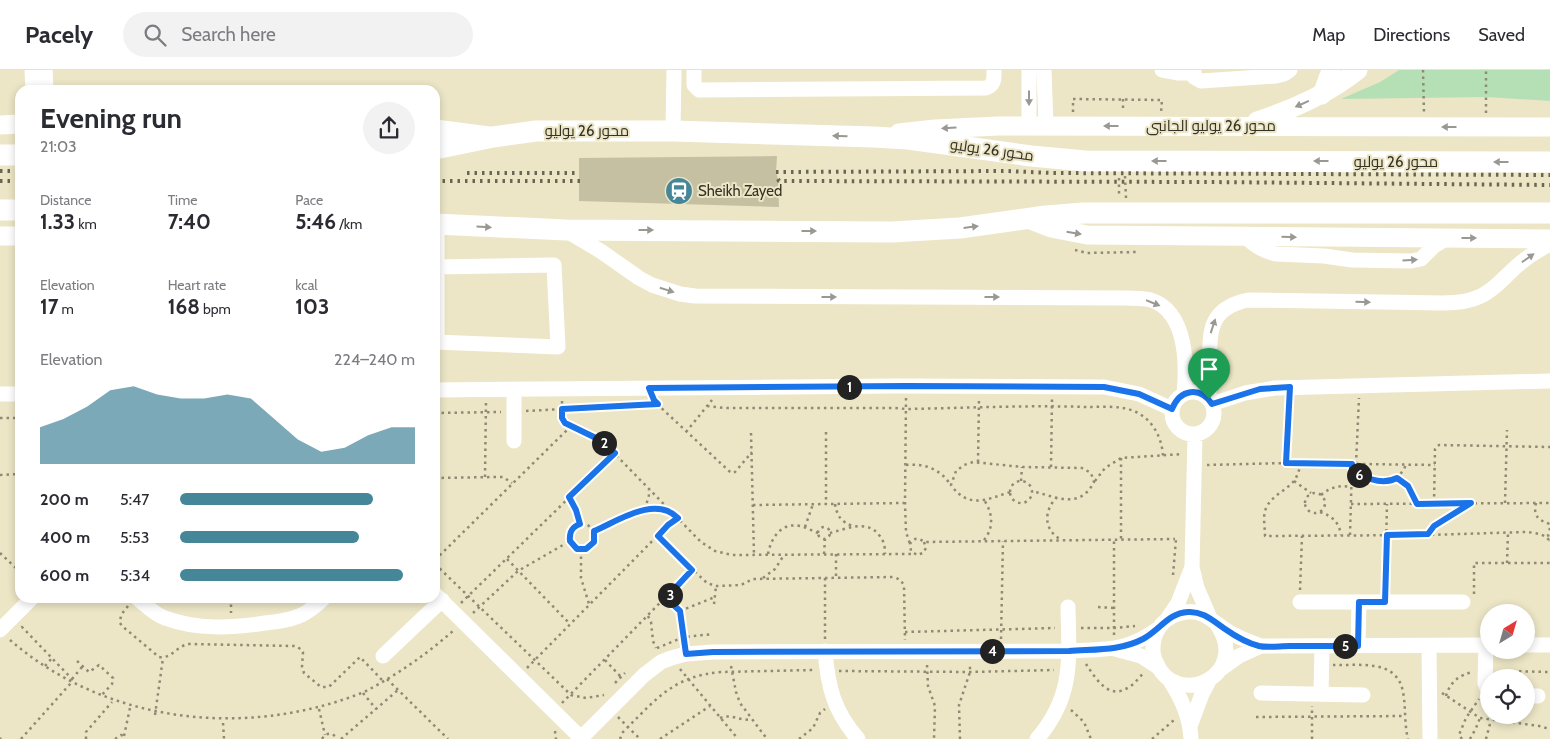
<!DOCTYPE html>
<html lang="en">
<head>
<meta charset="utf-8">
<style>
  body { margin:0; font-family:Cabin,Cairo,sans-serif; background:#f2f2f3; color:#2b2b33; height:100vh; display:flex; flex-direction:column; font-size:19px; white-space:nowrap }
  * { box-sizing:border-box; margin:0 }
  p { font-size:16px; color:#7c7c81 }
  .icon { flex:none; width:28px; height:28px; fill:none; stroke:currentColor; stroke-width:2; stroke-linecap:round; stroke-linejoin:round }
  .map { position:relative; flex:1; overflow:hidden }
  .sheet { position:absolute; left:15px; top:15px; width:425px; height:518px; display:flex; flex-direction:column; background:#fff; border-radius:15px; box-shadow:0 2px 8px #0003 }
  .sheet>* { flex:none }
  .needle { width:32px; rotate:37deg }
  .buttons { position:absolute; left:1480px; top:534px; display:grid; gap:10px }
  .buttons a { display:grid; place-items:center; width:55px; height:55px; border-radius:50%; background:#fff; box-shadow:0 2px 8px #0003; font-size:25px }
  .pin { position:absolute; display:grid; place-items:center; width:42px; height:42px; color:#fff; margin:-51px -21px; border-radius:50% 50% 50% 0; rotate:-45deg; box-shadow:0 0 5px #0007 }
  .pin .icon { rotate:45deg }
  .km { position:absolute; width:25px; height:25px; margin:-12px; border-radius:50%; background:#222; color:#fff; font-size:14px; line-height:25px; text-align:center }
  .round { display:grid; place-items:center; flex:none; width:52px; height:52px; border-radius:26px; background:#f2f2f3 }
  .summary { display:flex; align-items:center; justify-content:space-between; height:85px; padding:0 25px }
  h1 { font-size:28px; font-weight:800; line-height:38px }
  .figures { display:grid; grid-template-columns:repeat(3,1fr); gap:8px; height:85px; padding:5px 25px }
  .figures div { display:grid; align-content:center }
  .figures b { font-size:21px; font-weight:800 }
  .figures small { font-size:14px; font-weight:400 }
  .figures p { font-size:14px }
  .chart { height:140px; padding:10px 25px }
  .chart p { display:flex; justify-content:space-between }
  .chart svg { width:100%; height:90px; margin-top:5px; fill:#458699; opacity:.7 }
  ul { padding:0 25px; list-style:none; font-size:16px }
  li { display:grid; grid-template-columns:80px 60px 1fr; align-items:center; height:38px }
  li i { height:12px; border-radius:6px; background:#458699 }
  header { display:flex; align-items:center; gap:30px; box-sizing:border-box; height:70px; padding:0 25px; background:#fff; border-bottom:1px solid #e1e1e2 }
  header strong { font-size:24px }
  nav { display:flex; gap:28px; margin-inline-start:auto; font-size:18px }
  .search { width:350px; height:45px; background:#f2f2f3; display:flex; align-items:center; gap:12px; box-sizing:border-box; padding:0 18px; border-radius:28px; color:#7c7c81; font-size:19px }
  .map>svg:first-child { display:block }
  .green { fill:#b5e0b6 }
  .building { fill:#c5c0a1 }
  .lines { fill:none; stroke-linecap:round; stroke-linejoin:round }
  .path { stroke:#8e8a74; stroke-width:2.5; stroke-dasharray:2.5 4; stroke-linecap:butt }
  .minor { stroke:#fff; stroke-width:15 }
  .major { stroke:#fff; stroke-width:19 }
  .highway { stroke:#fff; stroke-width:21 }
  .rail { stroke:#696653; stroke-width:4; stroke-dasharray:2.5 5; stroke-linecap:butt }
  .oneway { fill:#9a9892 }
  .route-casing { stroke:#fff; stroke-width:10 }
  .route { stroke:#1a73e8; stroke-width:6 }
  .labels { text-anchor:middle; stroke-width:4; stroke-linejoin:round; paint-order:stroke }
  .street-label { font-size:15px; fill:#343225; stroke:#ece6c6 }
  .poi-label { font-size:15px; fill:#343225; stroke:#ece6c6; text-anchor:start }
</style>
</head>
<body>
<header>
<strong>Pacely</strong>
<div class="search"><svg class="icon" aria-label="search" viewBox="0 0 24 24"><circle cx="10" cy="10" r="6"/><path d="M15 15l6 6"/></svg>Search here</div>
<nav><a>Map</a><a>Directions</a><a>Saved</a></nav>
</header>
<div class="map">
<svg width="1550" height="669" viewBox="0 0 1550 669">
  <rect width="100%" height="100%" fill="#ece6c6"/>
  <path class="green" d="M1399 0H1550V31L1487 27 1341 29 1380 12Z"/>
  <path class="building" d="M777 86 776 102 778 109 779 137 579 131V88Z"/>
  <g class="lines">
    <path class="path" d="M1423 0 1424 43
      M1123 29V41
      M1073 42V29L1162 30 1161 43
      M1486 43V0
      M1125 106 1126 128
      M1119 108V127
      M1075 180 1087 183 1137 182
      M906 328 905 433 906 462 910 474
      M562 331V348L565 353 570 357 589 364 607 376 701 472 715 481 732 485 914 484
      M657 334 729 401 732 403 735 402 752 382
      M707 336 725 338H895L906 339C967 338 1027 335 1087 337 1103 337 1122 335 1136 342 1153 350 1162 368 1163 386
      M526 341 657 334
      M435 343 501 342
      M0 348H20
      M686 362 712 330
      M826 362V434
      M751 363 754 485
      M1121 388V469
      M978 392 979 329
      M1286 393 1289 330
      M1301 393C1299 400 1298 406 1293 412 1284 422 1269 427 1265 441 1263 448 1265 458 1265 466L1428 465 1526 462C1534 463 1543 463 1549 470
      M1356 394 1359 328
      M906 395C924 393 940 399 950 414
      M1207 395 1286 393 1435 395
      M1051 397 1052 329
      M1352 404C1375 408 1392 423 1406 395
      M0 405 20 404
      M485 407 486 331
      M435 408 497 407H503L512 413
      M1397 408 1407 416 1417 434
      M1021 411 1022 397
      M1095 411 1105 398 1121 388 1183 384
      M1294 411 1311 423
      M1010 422a11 11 0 1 1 22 0a11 11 0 1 1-22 0Z
      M1010 422C986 430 968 439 951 415L956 401 964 395 973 392 1022 397 1082 398 1091 403 1094 412C1080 440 1056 427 1032 421
      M1305 433a10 10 0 1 1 20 0a10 10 0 1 1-20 0Z
      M1321 425C1331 417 1339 415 1351 417
      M1057 427C1044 440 1043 459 1060 469
      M569 428 576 440 580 454
      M1434 433 1435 379 1437 376 1439 375 1550 377
      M1505 433 1507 360
      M1536 433C1533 446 1538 450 1550 454
      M835 434C837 446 841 452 853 456
      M1351 434 1550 433
      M753 435 904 433
      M644 439C647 432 650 426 649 419
      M1320 442C1332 446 1339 452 1341 465
      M569 467a13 13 0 1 1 26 0a13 13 0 1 1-26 0Z
      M805 457 813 434
      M818 463a6 6 0 1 1 12 0a6 6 0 1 1-12 0Z
      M1550 458 1548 465 1550 471
      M594 461 644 439 653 438 671 442
      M830 463C846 459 867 449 879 465 884 471 885 476 885 484
      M1350 465 1352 394
      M1428 465 1434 456 1471 433
      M657 466 707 513 716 516 741 515 753 509 894 507C899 509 902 511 904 516L905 570
      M984 470C994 458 993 443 984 430
      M924 472 926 478 923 483 917 485 911 481 910 474C913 468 918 467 924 472L1175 469
      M581 480V508L589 534
      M0 483 20 502
      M768 484C771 468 781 452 800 456 806 457 812 461 818 463
      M824 484 825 469
      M836 484V507
      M507 489 570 554
      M435 490 570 357
      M1507 493 1508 463
      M435 494 571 625 586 628 604 625
      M1173 505 1176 469
      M763 508 775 499 784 485
      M825 508V569
      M1300 520 1302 466
      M1385 520 1387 434
      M1474 524V493H1550
      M231 528V543
      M666 528 680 541 684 568
      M461 533 615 383
      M714 534 716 516
      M128 536 121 545 120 553 122 556 159 587C172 589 176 576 189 574L294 576 298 577 303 582 302 597 304 603 321 617H328L331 615 360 587 383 611
      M1098 537 1114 538
      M680 541 715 527
      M473 543 518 501 570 471
      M648 546 651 552 653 571 656 578
      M1081 558H1114L1135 556
      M905 562 1055 558
      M1114 565V469
      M1001 569 1003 471
      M10 570C107 654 247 669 364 622 397 605 427 584 454 560
      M657 578 684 567 713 564
      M605 590 621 607
      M77 591 89 602 99 595 113 608 112 614 100 627
      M1086 594C1096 609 1109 631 1129 617 1135 614 1139 607 1144 603
      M927 595 928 616 935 636 934 669
      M1333 595C1358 596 1397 588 1403 622 1406 637 1404 653 1408 669
      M45 596 52 588
      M731 596 736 622 740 633 767 669
      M527 598 668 455 678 448
      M680 599 738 669
      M839 601 970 602 1054 600
      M1506 601 1550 602
      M72 609 82 597
      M387 609 448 669
      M615 613 625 603
      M363 623 376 639
      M1442 623 1480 648 1539 656 1550 659
      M1446 626C1450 612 1459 605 1473 602
      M562 633 692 500
      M319 639 325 665
      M1071 640 1084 652 1091 669
      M155 645 163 588
      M618 647 640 669
      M1256 647 1405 646
      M720 648C732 643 740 652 752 649
      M223 653 224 669
      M555 661 556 669
      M124 666 130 638
      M0 668 1 669
      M21 669 71 613 72 609 22 557 21 558
      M86 669V662L112 632
      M115 669 121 665 124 666
      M322 669C326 662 333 662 337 669
      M341 669 398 620
      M620 669 623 662 628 657C658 627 675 606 721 602L814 600
      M660 669 710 636
      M799 669 813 658 820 643 825 639
      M960 669 959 635 970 602V595
      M1152 669 1174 650
      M1312 669V636
      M1462 669 1459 665 1466 648 1479 629
      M1470 669 1476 658 1480 648
      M1486 669 1491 650"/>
    <path class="minor" d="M32 0 33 20
      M45 0 46 20
      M694 0V15L699 20 986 18C995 15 994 8 994 0
      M1029 0V57
      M1044 0 1046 56
      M1162 0 1179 3H1194
      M1194 0V7L1201 11 1276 6 1284 4 1290 0
      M673 61 674 0
      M437 154V272
      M567 161 602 182 639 208 652 215 680 224 695 226 1124 228C1133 228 1143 228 1151 230 1187 242 1187 294 1184 324
      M1245 166C1254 176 1263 181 1276 184L1324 186 1352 190 1411 191 1421 189 1434 176 1447 168
      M435 197 554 195 558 277 435 272
      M435 320 896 316 1104 317 1139 324 1172 339
      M514 320V371
      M1172 343a21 21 0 1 1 42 0a21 21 0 1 1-42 0Z
      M0 324H20
      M1209 329C1209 320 1210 311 1210 302 1210 266 1205 239 1248 230L1443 233C1456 233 1469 232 1481 226 1496 219 1505 206 1517 196 1527 187 1538 180 1550 174
      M1212 334 1245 323 1275 318 1550 311
      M1195 365 1192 497 1197 518 1210 548
      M435 524 582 669
      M137 528C146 535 154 544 165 548 197 560 232 558 265 553 276 552 289 550 299 546 309 542 317 535 324 528
      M1300 532H1463
      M1168 548 1178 533 1192 497
      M1216 553C1253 605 1176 641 1156 592 1152 584 1152 575 1155 566 1160 552 1172 544 1186 542 1204 539 1215 554 1229 562 1239 568 1250 572 1261 576L1489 575
      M0 560 32 528
      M1486 575 1485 613 1489 622
      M1526 575H1550
      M1358 576 1359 532
      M1429 576 1430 669
      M1115 579 1141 586 1158 597
      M825 581C828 618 834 641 858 669
      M383 586 442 530
      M1221 599 1239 586 1261 576
      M1169 609C1181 628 1190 646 1191 669
      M1261 623 1363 625
      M1321 624 1322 576
      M1526 626H1538
      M1190 656 1202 624 1210 609
      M580 669 644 605 661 592 671 588 686 584 713 582 1069 581C1106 579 1127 582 1159 558
      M1037 669C1074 626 1069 590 1068 537"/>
    <path class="major" d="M1322 25 1331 0
      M1257 51C1294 39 1328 24 1358 0
      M0 55 20 54
      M435 59 489 66
      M899 63 935 59 998 56 1550 57
      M1028 149 1051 158 1087 165 1550 169
      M0 166H20"/>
    <path class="highway" d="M435 79 493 67 536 61H673L873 67 908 69 1031 86 1085 91 1550 92
      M0 85H20
      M0 140H20
      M435 154 566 160 892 162 960 158 1046 146 1083 143H1550"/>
    <path class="rail" d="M0 101H20
      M776 102 1007 101 1052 103 1550 105
      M467 103H579
      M778 109 779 111 1207 112 1550 115
      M0 111H20
      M435 111H580"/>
  </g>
  <defs><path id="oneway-solid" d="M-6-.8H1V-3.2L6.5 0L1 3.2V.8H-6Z" transform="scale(1.25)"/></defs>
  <g class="oneway">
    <use href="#oneway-solid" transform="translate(1029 28) rotate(90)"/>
    <use href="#oneway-solid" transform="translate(1302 34) rotate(156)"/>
    <use href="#oneway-solid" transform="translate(1111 56) rotate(-180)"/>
    <use href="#oneway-solid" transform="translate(1449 57) rotate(180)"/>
    <use href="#oneway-solid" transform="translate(949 58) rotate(176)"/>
    <use href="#oneway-solid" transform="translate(840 66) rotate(-178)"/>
    <use href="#oneway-solid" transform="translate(1159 91) rotate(-180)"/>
    <use href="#oneway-solid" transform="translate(1321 91) rotate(-180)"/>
    <use href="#oneway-solid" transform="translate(1501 92) rotate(-180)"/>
    <use href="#oneway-solid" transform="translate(484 157) rotate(3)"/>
    <use href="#oneway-solid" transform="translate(971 157) rotate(-7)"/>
    <use href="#oneway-solid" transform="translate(646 160)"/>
    <use href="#oneway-solid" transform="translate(809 161)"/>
    <use href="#oneway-solid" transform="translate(1074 163) rotate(9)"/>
    <use href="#oneway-solid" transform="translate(1289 167) rotate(1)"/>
    <use href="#oneway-solid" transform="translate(1469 168)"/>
    <use href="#oneway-solid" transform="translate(1528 188) rotate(-35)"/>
    <use href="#oneway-solid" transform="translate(1410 190) rotate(-4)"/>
    <use href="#oneway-solid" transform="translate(667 220) rotate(17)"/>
    <use href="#oneway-solid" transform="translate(829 227)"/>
    <use href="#oneway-solid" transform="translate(992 227)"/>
    <use href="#oneway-solid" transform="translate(1363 232) rotate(1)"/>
    <use href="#oneway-solid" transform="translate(1153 233) rotate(22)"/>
    <use href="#oneway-solid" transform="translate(1213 256) rotate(-72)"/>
  </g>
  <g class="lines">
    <g class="route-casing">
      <path id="route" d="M906 316 1104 317 1139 324 1172 339C1180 319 1200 316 1212 334L1260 319 1290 317 1286 393 1352 394V404C1368 407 1381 416 1397 408L1408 416 1417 434 1471 433 1434 456 1428 464 1387 465 1385 532H1359L1358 576C1335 576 1312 576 1290 576 1280 576 1268 578 1259 576 1247 573 1235 566 1225 559 1213 551 1203 541 1188 542 1168 543 1160 560 1143 569 1120 581 1095 579 1069 581L713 582 686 584 680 541 666 528 692 500 658 466 668 455 678 448C655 425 618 451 594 461V472L586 479H577L570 471C569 462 572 457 580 454L576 440 569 427 615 383 598 369 565 353 562 348V339L658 334 654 330 649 318Z"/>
    </g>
    <use href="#route" class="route"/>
  </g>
  <defs>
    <g id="station-disc" transform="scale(1.4375)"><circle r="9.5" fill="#458699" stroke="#ece6c6"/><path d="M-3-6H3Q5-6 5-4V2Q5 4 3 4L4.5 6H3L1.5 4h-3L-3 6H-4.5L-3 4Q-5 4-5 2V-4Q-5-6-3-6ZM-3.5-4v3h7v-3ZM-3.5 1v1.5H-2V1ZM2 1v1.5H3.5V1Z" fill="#fff"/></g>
  </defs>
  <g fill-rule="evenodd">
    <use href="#station-disc" x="679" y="121"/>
  </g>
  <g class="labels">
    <g class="street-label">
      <text x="1211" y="61">محور 26 يوليو الجانبى</text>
      <text x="587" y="66">محور 26 يوليو</text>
      <text transform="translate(992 80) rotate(8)" y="5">محور 26 يوليو</text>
      <text x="1396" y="97">محور 26 يوليو</text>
    </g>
    <g class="poi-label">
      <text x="698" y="126">Sheikh Zayed</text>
    </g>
  </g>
</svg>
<div class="buttons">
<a><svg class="needle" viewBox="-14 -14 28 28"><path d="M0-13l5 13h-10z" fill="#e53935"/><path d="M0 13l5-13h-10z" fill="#7c7c81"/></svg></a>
<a><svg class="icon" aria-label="locate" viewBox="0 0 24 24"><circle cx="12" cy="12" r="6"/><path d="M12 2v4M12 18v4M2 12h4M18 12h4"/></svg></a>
</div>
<div class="pin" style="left:1209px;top:329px;background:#1e9e55"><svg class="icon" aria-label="arrive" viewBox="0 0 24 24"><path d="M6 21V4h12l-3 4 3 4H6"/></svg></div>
<b class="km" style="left:849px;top:317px">1</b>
<b class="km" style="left:604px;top:373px">2</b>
<b class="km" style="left:670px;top:525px">3</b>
<b class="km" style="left:992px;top:581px">4</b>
<b class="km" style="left:1345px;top:576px">5</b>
<b class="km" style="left:1359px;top:405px">6</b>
<section class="sheet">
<div class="summary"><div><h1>Evening run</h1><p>21:03</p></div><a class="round"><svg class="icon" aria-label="share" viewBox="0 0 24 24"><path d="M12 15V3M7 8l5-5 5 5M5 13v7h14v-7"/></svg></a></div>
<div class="figures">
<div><p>Distance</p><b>1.33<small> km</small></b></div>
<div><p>Time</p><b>7:40</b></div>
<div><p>Pace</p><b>5:46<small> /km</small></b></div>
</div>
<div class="figures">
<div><p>Elevation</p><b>17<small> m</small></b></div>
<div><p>Heart rate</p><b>168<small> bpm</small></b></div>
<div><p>kcal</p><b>103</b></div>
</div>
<div class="chart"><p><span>Elevation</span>224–240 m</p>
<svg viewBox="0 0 160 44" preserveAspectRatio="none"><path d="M0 44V26L10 22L20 16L30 8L40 6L50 10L60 12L70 12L80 10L90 12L100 22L110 32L120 38L130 36L140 30L150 26L160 26V44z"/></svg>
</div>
<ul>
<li><b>200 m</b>5:47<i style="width:82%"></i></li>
<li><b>400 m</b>5:53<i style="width:76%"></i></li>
<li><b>600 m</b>5:34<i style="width:95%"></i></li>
</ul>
</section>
</div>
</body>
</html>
